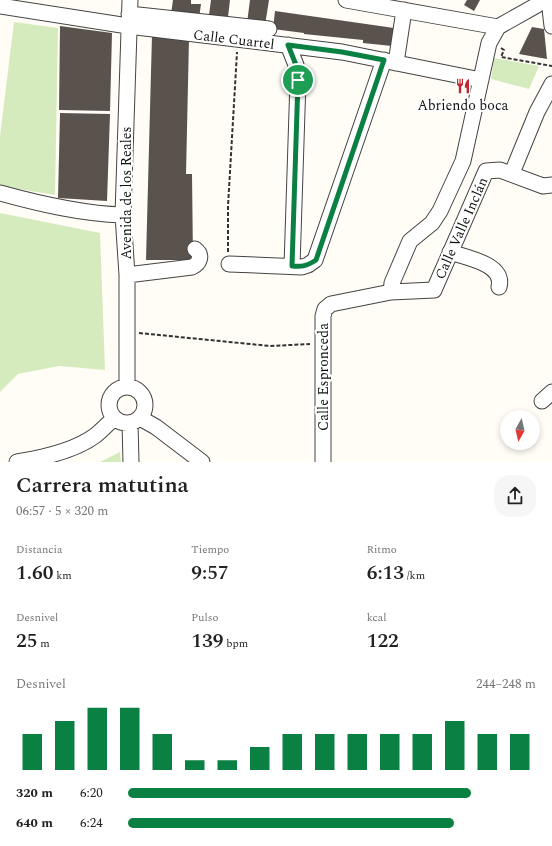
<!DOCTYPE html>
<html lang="es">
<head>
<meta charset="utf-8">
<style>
  body { margin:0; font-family:Spectral,serif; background:#f6f6f6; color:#222; height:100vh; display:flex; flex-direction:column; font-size:15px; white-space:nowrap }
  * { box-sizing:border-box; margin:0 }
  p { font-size:13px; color:#767676 }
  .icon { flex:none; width:22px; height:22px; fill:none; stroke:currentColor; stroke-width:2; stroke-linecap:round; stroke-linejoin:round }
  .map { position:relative; height:462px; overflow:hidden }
  .details { display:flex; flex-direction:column; background:#fff; flex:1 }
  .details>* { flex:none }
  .needle { width:26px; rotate:188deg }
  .buttons { position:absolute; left:500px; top:410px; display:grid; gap:8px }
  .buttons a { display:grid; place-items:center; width:40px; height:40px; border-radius:50%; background:#fff; box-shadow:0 2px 6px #0003; font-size:20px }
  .pin { position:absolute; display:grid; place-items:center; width:34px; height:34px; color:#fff; margin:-17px; border:2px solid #fff; border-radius:50%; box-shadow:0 1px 4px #0007 }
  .round { display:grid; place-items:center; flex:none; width:42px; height:42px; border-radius:16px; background:#f6f6f6 }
  .headline { display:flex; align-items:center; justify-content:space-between; height:68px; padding:0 16px }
  h1 { font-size:22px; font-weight:600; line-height:30px }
  .figures { display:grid; grid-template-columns:repeat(3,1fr); gap:6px; height:68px; padding:4px 16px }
  .figures div { display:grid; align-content:center }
  .figures b { font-size:20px; font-weight:600 }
  .figures small { font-size:11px; font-weight:400 }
  .figures p { font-size:11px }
  .chart { height:112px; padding:8px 16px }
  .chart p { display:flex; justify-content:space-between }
  .chart svg { width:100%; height:72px; margin-top:4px; stroke:#0b8043; stroke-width:6 }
  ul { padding:0 16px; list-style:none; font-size:13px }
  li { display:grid; grid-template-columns:64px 48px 1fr; align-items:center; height:30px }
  li i { height:10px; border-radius:5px; background:#0b8043 }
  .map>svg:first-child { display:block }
  .green { fill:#d5ebbd }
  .building { fill:#5a524d }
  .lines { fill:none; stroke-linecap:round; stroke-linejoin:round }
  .minor-casing { stroke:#444; stroke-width:17 }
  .path { stroke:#333; stroke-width:2; stroke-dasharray:4 2; stroke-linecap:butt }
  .minor { stroke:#fff; stroke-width:15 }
  .route-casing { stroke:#fff; stroke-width:8 }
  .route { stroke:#0b8043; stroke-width:5 }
  .labels { text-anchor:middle; stroke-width:4; stroke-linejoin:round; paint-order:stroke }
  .street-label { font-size:14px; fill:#111; stroke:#fff }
  .poi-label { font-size:14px; fill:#111; stroke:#fff }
</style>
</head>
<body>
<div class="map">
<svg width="552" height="462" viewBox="0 0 552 462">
  <rect width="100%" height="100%" fill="#fffdf5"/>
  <path class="green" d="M14 22 58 28 55 195 0 186V136Z
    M494 58 539 66 529 89 491 79Z
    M0 213 100 233 105 370 59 366 18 374 0 392Z
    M120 452 121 462H100Z"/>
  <path class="building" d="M173 0H191V4H201L199 18 171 14Z
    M211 0H230L228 17 209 15Z
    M250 0H269L265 25 247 23Z
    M467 0H480L474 11 464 5Z
    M275 11 394 28 392 46 363 43V40L304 34V33L273 29Z
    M60 26 112 33 110 111 59 110Z
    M532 27 544 29 547 59 519 54Z
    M152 35 189 39 186 174H192L193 260H146Z
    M60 113 110 114 107 201 58 198Z"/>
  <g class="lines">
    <g class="minor-casing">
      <path id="minor" d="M346 0 498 27
        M549 0 552 26
        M0 6 128 26 342 52 481 80
        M129 14 269 29
        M288 45 296 65 298 80 292 266
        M396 63 404 10
        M512 173 537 112 552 84
        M0 193C40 204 82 214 123 215
        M450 252C467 258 505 264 499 287
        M229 264 302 267 308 265 315 260 384 60
        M127 275 192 267C200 263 203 255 195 249
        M391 292 392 283 410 241 432 223 440 211 463 161 489 43 498 27 537 5 540 0
        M127 386V275L123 215 130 0
        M109 405a18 18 0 1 1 36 0a18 18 0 1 1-36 0Z
        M542 401 552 392
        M140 418 156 427 202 462
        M130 423 131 462
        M17 462C42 458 75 451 96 435 102 430 108 424 114 418
        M323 462V316L325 309 331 304 391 292 434 290 486 171 500 170 543 186 552 185"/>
    </g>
    <path class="path" d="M501 48 504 50 501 57 552 66
      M228 252V206L237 52
      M139 333 270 346 310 344"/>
    <use href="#minor" class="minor"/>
  </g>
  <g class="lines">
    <g class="route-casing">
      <path id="route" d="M288 45 342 52 384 60 316 260C307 266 302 267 292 266L298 80 296 65Z"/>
    </g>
    <use href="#route" class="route"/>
  </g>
  <defs>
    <g id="restaurant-bare" transform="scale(1.2)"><path d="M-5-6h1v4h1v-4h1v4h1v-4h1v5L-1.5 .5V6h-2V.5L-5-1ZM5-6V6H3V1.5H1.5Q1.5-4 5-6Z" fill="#c4262e" stroke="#fff" stroke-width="2.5" paint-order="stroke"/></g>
  </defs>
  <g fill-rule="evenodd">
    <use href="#restaurant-bare" x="463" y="86"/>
  </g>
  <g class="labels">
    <g class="street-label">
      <text transform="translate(234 39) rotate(7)" y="5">Calle Cuartel</text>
      <text transform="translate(126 193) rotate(-90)" y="5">Avenida de los Reales</text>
      <text transform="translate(461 228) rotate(-66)" y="5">Calle Valle Inclán</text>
      <text transform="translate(323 377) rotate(-90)" y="5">Calle Espronceda</text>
    </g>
    <g class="poi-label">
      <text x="463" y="110">Abriendo boca</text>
    </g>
  </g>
</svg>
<div class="buttons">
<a><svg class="needle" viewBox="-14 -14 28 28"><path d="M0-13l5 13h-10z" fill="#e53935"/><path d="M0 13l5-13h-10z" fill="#767676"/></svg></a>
</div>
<div class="pin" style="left:298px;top:80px;background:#1e9e55"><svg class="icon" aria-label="arrive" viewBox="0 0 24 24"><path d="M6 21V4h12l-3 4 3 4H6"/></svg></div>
</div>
<section class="details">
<div class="headline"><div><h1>Carrera matutina</h1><p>06:57 · 5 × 320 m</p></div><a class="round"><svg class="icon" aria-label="share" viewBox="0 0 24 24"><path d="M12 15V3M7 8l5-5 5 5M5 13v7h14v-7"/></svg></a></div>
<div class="figures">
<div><p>Distancia</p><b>1.60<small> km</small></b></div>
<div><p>Tiempo</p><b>9:57</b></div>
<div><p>Ritmo</p><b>6:13<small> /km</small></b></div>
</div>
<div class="figures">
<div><p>Desnivel</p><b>25<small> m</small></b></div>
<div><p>Pulso</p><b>139<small> bpm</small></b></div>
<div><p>kcal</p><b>122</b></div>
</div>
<div class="chart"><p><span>Desnivel</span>244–248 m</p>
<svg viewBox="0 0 160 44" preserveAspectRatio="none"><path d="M5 44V22M15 44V14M25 44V6M35 44V6M45 44V22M55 44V38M65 44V38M75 44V30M85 44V22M95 44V22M105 44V22M115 44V22M125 44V22M135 44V14M145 44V22M155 44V22"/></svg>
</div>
<ul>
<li><b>320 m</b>6:20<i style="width:84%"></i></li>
<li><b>640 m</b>6:24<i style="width:80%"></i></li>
</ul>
</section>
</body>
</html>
